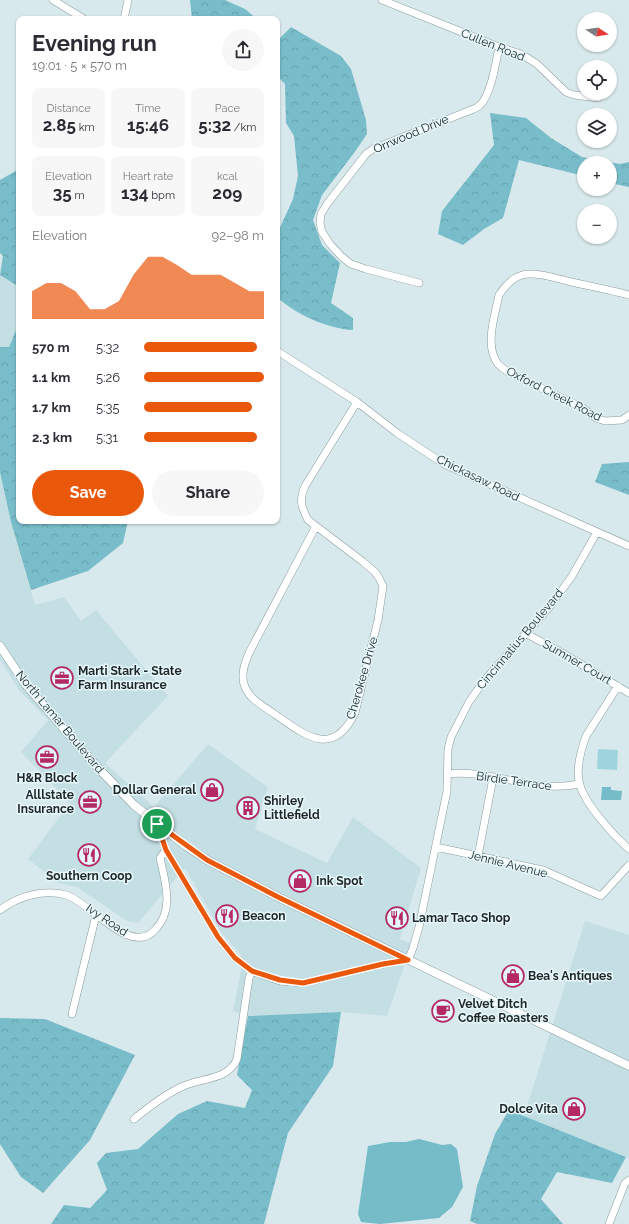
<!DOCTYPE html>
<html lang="en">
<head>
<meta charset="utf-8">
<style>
  body { margin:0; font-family:Raleway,sans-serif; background:#f7f7f7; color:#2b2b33; height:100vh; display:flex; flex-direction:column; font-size:15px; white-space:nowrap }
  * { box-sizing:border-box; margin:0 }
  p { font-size:13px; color:#7c7c81 }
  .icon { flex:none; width:22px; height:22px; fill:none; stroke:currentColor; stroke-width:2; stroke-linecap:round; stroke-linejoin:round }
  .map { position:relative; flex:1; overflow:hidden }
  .drawer { position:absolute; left:16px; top:16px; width:264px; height:508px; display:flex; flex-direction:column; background:#fff; border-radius:8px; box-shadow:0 1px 3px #0004 }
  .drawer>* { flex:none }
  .needle { width:26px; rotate:102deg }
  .controls { position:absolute; left:577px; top:12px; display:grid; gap:8px }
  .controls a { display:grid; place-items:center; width:40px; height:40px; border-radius:50%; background:#fff; box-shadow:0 1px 3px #0004; font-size:20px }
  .pin { position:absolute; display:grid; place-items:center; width:34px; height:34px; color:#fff; margin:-17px; border:2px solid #fff; border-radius:50%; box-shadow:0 1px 4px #0007 }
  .round { display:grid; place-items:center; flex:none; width:42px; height:42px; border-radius:21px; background:#f7f7f7 }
  .head { display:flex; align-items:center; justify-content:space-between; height:68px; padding:0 16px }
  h1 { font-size:22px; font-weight:700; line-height:30px }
  .figures { display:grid; grid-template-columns:repeat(3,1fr); gap:6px; height:68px; padding:4px 16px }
  .figures div { display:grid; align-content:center; border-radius:8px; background:#f7f7f7; text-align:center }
  .figures b { font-size:17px; font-weight:700 }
  .figures small { font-size:11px; font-weight:400 }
  .figures p { font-size:11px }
  .chart { height:112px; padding:8px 16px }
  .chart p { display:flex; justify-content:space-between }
  .chart svg { width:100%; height:72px; margin-top:4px; fill:#ea580c; opacity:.7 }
  .cta { display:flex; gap:8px; margin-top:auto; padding:8px 16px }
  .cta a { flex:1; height:46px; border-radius:24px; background:#ea580c; color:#fff; font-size:16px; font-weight:700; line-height:46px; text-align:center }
  .cta a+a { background:#f7f7f7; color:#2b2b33 }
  ul { padding:0 16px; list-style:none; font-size:13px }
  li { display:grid; grid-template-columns:64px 48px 1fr; align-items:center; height:30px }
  li i { height:10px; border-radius:5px; background:#ea580c }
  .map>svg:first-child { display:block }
  .built { fill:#c4dfe4 }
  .green { fill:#a0d4dd }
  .forest { fill:url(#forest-crowns) }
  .water { fill:#76bbc8 }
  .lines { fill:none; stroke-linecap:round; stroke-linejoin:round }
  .minor-casing { stroke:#899a9d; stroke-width:8 }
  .tertiary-casing { stroke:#899a9d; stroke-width:9 }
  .minor { stroke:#fff; stroke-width:7 }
  .tertiary { stroke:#fff; stroke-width:8 }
  .route-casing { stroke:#fff; stroke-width:8 }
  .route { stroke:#ea580c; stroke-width:5 }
  .labels { text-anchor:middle; stroke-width:3; stroke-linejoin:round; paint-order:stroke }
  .street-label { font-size:12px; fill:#1f2627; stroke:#e5f7fa }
  .poi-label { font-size:12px; font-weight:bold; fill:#1f2627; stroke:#e5f7fa; text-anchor:start }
</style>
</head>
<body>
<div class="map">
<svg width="629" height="1224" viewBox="0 0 629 1224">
  <defs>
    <pattern id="forest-crowns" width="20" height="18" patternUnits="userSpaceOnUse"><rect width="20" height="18" fill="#78bdc9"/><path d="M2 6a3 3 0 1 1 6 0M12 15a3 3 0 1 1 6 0" fill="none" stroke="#67a2ad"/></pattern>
  </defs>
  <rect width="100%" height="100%" fill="#d8e9ed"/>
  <path class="built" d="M0 275 19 287V323L9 347H0Z
    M0 472 11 522 35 605 64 597 81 621 96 610 168 696 105 763 154 807 208 744 268 787 255 829 327 863 353 817 421 868 400 939 412 944 387 1016 341 1012 248 1016 233 1011 241 970V955L221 932 185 868 138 923 127 921 77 887 58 883 28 859 70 803 21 752 48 720 19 690 0 660Z
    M585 921 629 935V1158L524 1116Z"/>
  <path class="green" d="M598 749 618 750 617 770 597 769Z"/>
  <path class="forest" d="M190 0H225L245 9 257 19H192Z
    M291 27 341 56 351 69 366 120 367 134 354 153 322 195 313 220 322 245 340 263 331 303 353 318V330C328 329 295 314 277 297V234L293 199 298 176 294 136 286 123 285 84 277 76V36L280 38Z
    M490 113 526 118 551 138 582 157 620 164 629 162V187L610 183V163H584V176L519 160 503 218 484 229 463 245 438 234 442 211 494 145Z
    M19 169V287L0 275 3 256 0 253V180Z
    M19 323V521H128L123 543 88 571 31 590 11 522 0 472V347H9Z
    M629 462V495L595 482 602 464Z
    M341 1012 333 1066 288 1133 264 1224H51L64 1205 90 1208 107 1190 97 1163 106 1153 138 1149 178 1114 207 1101 245 1108 252 1090 237 1075 248 1016Z
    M0 1018 45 1019 135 1055 90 1140 43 1193 21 1177 0 1144Z
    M509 1110 626 1157 612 1183 557 1172 541 1199 563 1224H477L470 1221 477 1186 495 1134Z"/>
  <path class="water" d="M602 787H611V790L622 791 621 800H601Z
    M419 1139 442 1145 451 1144 457 1149 463 1187 452 1207 439 1218 380 1224 361 1222 358 1214 368 1146 390 1142H406Z"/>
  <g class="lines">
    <g class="minor-casing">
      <path id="minor" d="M53 0 84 19
        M382 0 499 47 521 54 537 64 566 92 574 95 598 98
        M124 19 128 0
        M419 283 366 269 351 264 342 257 330 244 322 232 320 223 321 214 327 204 366 154 373 149 471 110C474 109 478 107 480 105 491 95 496 62 499 47
        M629 295C610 290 590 286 571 282 558 279 535 271 522 275 512 278 505 286 499 295 495 315 484 346 498 364 501 367 505 370 508 372L583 408 596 418 605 421 622 420 629 415
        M277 351 357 402 397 433 444 464 629 546
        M316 526 250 651C245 662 240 675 245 687 250 700 265 707 276 715 306 736 333 758 355 713L378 620 383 586 379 578 375 572 362 561 308 520C301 507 299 500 305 486L357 402
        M525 633 564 654 629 693
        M618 686 586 736C581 750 575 770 580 785 585 804 614 836 629 849
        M448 774C491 769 536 794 579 784
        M157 824 166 850 218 937 235 958 252 971 280 981 303 983 383 964 408 960 413 948 419 927 447 791 448 749 451 737 469 702 483 682 551 605 572 576 597 532
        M436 847 543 870 601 896 629 865
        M478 856 493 778
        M0 910C18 896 44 889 66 895 90 902 130 957 155 930 175 909 165 882 160 858L166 850
        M72 1014 96 915
        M134 1119C149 1107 168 1092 186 1085 204 1078 229 1079 237 1059L249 978 252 971
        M609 1224 625 1183 629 1180"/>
    </g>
    <g class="tertiary-casing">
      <path id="tertiary" d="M0 646 26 685 98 768 134 805 186 846 207 860 278 897 629 1066"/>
    </g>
    <use href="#minor" class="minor"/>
    <use href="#tertiary" class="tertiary"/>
  </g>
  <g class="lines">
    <g class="route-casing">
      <path id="route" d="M157 824 207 860 278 897 408 960 383 964 303 983 280 980 252 971 235 958 218 937 166 850Z"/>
    </g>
    <use href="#route" class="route"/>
  </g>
  <defs>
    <g id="office-ring" transform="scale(1.15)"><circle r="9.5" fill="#e5f7fa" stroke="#b42964" stroke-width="1.5"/><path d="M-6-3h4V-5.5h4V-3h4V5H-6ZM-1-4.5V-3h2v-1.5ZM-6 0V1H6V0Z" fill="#b42964"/></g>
    <g id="shop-ring" transform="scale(1.15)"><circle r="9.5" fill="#e5f7fa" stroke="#b42964" stroke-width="1.5"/><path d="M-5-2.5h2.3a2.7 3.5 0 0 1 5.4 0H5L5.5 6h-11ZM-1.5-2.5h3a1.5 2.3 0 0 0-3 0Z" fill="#b42964"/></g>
    <g id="building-ring" transform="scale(1.15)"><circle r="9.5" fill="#e5f7fa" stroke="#b42964" stroke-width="1.5"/><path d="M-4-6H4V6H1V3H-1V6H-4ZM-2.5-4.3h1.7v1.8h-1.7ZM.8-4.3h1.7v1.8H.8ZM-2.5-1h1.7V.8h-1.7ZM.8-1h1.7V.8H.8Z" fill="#b42964"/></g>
    <g id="restaurant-ring" transform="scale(1.15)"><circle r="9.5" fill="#e5f7fa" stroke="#b42964" stroke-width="1.5"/><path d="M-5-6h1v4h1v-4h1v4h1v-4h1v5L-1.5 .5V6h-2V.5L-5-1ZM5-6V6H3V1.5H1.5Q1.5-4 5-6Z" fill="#b42964"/></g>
    <g id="cafe-ring" transform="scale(1.15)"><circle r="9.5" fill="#e5f7fa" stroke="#b42964" stroke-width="1.5"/><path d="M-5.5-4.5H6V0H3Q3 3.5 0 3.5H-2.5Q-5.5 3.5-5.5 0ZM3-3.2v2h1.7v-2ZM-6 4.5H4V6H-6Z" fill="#b42964"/></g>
  </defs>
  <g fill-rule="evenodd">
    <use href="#office-ring" x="62" y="678"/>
    <use href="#office-ring" x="47" y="757"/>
    <use href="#shop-ring" x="212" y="790"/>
    <use href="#office-ring" x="90" y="802"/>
    <use href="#building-ring" x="248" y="808"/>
    <use href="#restaurant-ring" x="89" y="855"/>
    <use href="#shop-ring" x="300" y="881"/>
    <use href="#restaurant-ring" x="227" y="916"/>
    <use href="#restaurant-ring" x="397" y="918"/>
    <use href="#shop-ring" x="513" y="976"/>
    <use href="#cafe-ring" x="443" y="1011"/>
    <use href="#shop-ring" x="574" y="1109"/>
  </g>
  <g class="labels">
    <g class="street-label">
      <text transform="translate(493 45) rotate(22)" y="4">Cullen Road</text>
      <text transform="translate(411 134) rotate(-23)" y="4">Orrwood Drive</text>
      <text transform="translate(554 394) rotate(27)" y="4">Oxford Creek Road</text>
      <text transform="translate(478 478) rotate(26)" y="4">Chickasaw Road</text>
      <text transform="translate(520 639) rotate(-50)" y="4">Cincinnatius Boulevard</text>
      <text transform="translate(577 662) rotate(30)" y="4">Sumner Court</text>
      <text transform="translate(362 678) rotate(-74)" y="4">Cherokee Drive</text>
      <text transform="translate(60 722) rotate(50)" y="4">North Lamar Boulevard</text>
      <text transform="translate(514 781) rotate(8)" y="4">Birdie Terrace</text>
      <text transform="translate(508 864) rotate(14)" y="4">Jennie Avenue</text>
      <text transform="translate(107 920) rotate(34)" y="4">Ivy Road</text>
    </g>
    <g class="poi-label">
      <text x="78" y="675">Marti Stark - State<tspan x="78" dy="14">Farm Insurance</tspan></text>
      <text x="47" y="782" text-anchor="middle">H&amp;R Block</text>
      <text x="196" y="794" text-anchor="end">Dollar General</text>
      <text x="74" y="799" text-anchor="end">Alllstate<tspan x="74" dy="14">Insurance</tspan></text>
      <text x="264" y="805">Shirley<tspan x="264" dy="14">Littlefield</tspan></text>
      <text x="89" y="880" text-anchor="middle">Southern Coop</text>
      <text x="316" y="885">Ink Spot</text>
      <text x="242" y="920">Beacon</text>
      <text x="412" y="922">Lamar Taco Shop</text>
      <text x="528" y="980">Bea's Antiques</text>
      <text x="458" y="1008">Velvet Ditch<tspan x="458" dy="14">Coffee Roasters</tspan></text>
      <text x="558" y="1113" text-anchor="end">Dolce Vita</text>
    </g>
  </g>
</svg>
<div class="controls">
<a><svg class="needle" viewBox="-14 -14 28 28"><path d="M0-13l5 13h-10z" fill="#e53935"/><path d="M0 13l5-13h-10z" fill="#7c7c81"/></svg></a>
<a><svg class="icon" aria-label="locate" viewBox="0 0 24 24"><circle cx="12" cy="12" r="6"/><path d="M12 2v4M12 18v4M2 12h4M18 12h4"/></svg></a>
<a><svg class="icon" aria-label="layers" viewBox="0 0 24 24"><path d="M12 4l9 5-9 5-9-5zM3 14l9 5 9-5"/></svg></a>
<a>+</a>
<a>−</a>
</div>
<div class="pin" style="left:157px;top:824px;background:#1e9e55"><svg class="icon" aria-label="arrive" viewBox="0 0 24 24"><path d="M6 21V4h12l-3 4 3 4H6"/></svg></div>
<section class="drawer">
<div class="head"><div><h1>Evening run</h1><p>19:01 · 5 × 570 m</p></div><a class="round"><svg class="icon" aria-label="share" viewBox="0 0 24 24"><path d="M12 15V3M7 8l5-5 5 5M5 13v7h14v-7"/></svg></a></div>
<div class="figures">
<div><p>Distance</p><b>2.85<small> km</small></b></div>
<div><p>Time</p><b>15:46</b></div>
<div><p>Pace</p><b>5:32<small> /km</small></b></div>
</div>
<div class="figures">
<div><p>Elevation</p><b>35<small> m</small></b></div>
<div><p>Heart rate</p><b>134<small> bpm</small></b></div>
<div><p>kcal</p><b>209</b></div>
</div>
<div class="chart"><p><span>Elevation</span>92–98 m</p>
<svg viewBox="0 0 160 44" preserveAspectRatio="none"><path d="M0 44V27L10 22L20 22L30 27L40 38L50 38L60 33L70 17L80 6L90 6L100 11L110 17L120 17L130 17L140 22L150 27L160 27V44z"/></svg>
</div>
<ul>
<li><b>570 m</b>5:32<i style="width:94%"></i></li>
<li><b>1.1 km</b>5:26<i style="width:100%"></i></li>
<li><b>1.7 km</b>5:35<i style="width:90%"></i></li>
<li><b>2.3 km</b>5:31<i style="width:94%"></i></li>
</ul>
<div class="cta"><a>Save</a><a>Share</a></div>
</section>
</div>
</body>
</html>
